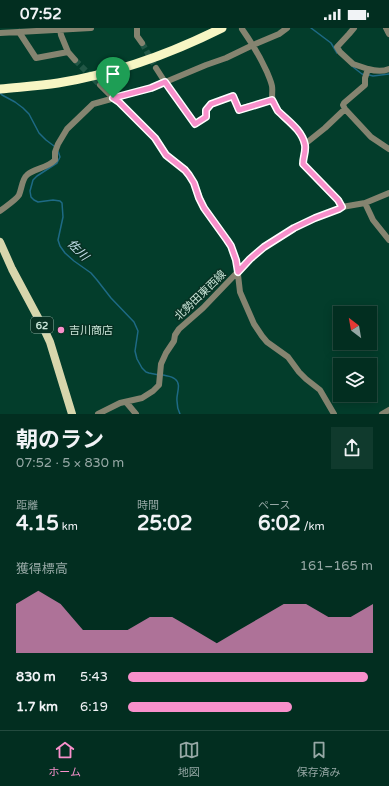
<!DOCTYPE html>
<html lang="ja">
<head>
<meta charset="utf-8">
<style>
  body { margin:0; font-family:"Varela Round","Noto Sans JP",sans-serif; background:#103a2d; color:#f1f3f6; height:100vh; display:flex; flex-direction:column; font-size:15px; white-space:nowrap }
  * { box-sizing:border-box; margin:0 }
  p { font-size:13px; color:#96a8a5 }
  .icon { flex:none; width:22px; height:22px; fill:none; stroke:currentColor; stroke-width:2; stroke-linecap:round; stroke-linejoin:round }
  .map { position:relative; height:386px; overflow:hidden }
  .details { display:flex; flex-direction:column; background:#022e20; flex:1 }
  .details>* { flex:none }
  .needle { width:26px; rotate:329deg }
  .fabs { position:absolute; left:333px; top:278px; display:grid; gap:8px }
  .fabs a { display:grid; place-items:center; width:44px; height:44px; border-radius:0px; background:#022e20; box-shadow:0 2px 10px #0003,0 0 0 1px #234a3e; font-size:20px }
  .pin { position:absolute; display:grid; place-items:center; width:34px; height:34px; color:#fff; margin:-41px -17px; border-radius:50% 50% 50% 0; rotate:-45deg; box-shadow:0 0 4px #0007 }
  .pin .icon { rotate:45deg }
  .round { display:grid; place-items:center; flex:none; width:42px; height:42px; border-radius:0px; background:#103a2d }
  .headline { display:flex; align-items:center; justify-content:space-between; height:68px; padding:0 16px }
  h1 { font-size:22px; font-weight:700; line-height:30px }
  .stats { display:grid; grid-template-columns:repeat(3,1fr); gap:6px; height:68px; padding:4px 16px }
  .stats div { display:grid; align-content:center }
  .stats b { font-size:20px; font-weight:700 }
  .stats small { font-size:11px; font-weight:400 }
  .stats p { font-size:11px }
  .chart { height:112px; padding:8px 16px }
  .chart p { display:flex; justify-content:space-between }
  .chart svg { width:100%; height:72px; margin-top:4px; fill:#f890cb; opacity:.7 }
  ul { padding:0 16px; list-style:none; font-size:13px }
  li { display:grid; grid-template-columns:64px 48px 1fr; align-items:center; height:30px }
  li i { height:10px; border-radius:5px; background:#f890cb }
  .status { display:flex; justify-content:space-between; align-items:center; height:28px; padding:0 20px; background:#022e20; direction:ltr }
  .status svg { height:11px; fill:currentColor }
  .tabs { display:flex; justify-content:space-around; align-items:center; height:56px; border-top:1px solid #234a3e; background:#022e20; font-size:11px; color:#96a8a5 }
  .tabs a { display:grid; justify-items:center; gap:2px }
  .tabs .active { color:#f890cb }
  .map>svg:first-child { display:block }
  .lines { fill:none; stroke-linecap:round; stroke-linejoin:round }
  .stream { stroke:#1e6a85; stroke-width:1.5 }
  .minor-tunnel { stroke:#215645; stroke-width:6; stroke-dasharray:6 3; stroke-linecap:butt }
  .minor { stroke:#858470; stroke-width:6 }
  .major { stroke:#d7d6ac; stroke-width:8 }
  .highway { stroke:#f7f6c4; stroke-width:9 }
  .route-casing { stroke:#fff; stroke-width:8 }
  .route { stroke:#f890cb; stroke-width:5 }
  .poi-dot { fill:#f890cb; stroke:#083123; stroke-width:1.5 }
  .labels { text-anchor:middle; stroke-width:3; stroke-linejoin:round; paint-order:stroke }
  .shield { fill:#083123; stroke:#8faea1; stroke-width:1 }
  .shield-label { font-size:10px; font-weight:bold; fill:#c9e4d7 }
  .street-label { font-size:11px; fill:#c9e4d7; stroke:#083123 }
  .poi-label { font-size:11px; fill:#c9e4d7; stroke:#083123; text-anchor:start }
  .water-label { font-size:12px; font-style:italic; fill:#cae5f1; stroke:#083123 }
</style>
</head>
<body>
<div class="status"><b>07:52</b><svg viewBox="0 0 49 12"><path d="M0 12V9h3v3zM5 12V6h3v6zM10 12V3h3v9zM15 12V0h3v12zM26 1h20v11H26zM47 4h2v5h-2z"/></svg></div>
<div class="map">
<svg width="389" height="386" viewBox="0 0 389 386">
  <rect width="100%" height="100%" fill="#033d2b"/>
  <g class="lines">
    <path class="stream" d="M311 0 331 15 337 25
      M353 39 362 46 365 47
      M369 47 373 48 389 46
      M0 65 2 67 15 74 23 80 29 86 39 105 46 112 54 118
      M58 123 60 129 57 135 37 148 33 152 30 163 31 169 34 172 38 174 53 172 60 173 62 175 63 189 58 212 60 218 65 225 74 233 91 245 97 252 111 270 134 294 138 303 135 323 137 331 142 340 146 344 149 345 159 347
      M163 347C167 348 172 348 175 351 182 356 176 366 177 373 177 378 178 382 180 386"/>
    <path class="minor-tunnel" d="M142 15 156 40
      M75 32 100 57"/>
    <path class="minor" d="M137 0V8L142 15
      M354 0 349 6 337 19 340 24 353 36 368 41 365 50V57L344 75 343 77 345 81 371 109 389 121
      M386 0 389 6
      M60 1 61 7 68 24
      M242 1C252 15 260 29 267 44 269 49 271 53 272 58 273 63 271 69 273 74 280 91 302 98 305 118 306 125 303 129 303 136L339 172 342 179
      M19 4 36 30 68 24 75 32
      M0 5 91 0
      M156 40 165 54 195 96 206 89V82L211 76 233 68 239 81 272 72
      M368 41C375 43 382 44 389 41
      M100 57 113 70 119 74 155 110 167 127 185 142 189 147 194 155 204 180 227 212 233 222 237 238 240 264 254 296 262 308 267 314 288 329 299 344 306 351 320 362 334 386
      M305 116 325 100 345 81
      M365 175 373 192 389 212
      M0 183C5 179 16 172 19 167 22 160 22 151 27 147 34 140 46 141 55 132V124L58 116 67 101 93 76 151 60 206 37 226 30 253 17 279 6 287 0
      M126 374 136 386
      M98 386 120 375 142 370 153 363 159 357 161 336 166 325 174 313 175 307 179 301 203 280 250 231 264 219 294 200 315 190 339 181 342 179 365 175 389 165
      M382 386 389 382"/>
    <path class="major" d="M0 214 12 241 43 299 50 314 72 386"/>
    <path class="highway" d="M0 61C19 59 39 58 58 55 114 46 170 26 222 0"/>
  </g>
  <g class="lines">
    <g class="route-casing">
      <path id="route" d="M165 54 195 96 206 89V82L211 76 233 68 239 82 272 72C274 75 276 80 278 83 288 93 302 102 305 117 306 124 303 129 303 136L338 172 342 179 339 181 315 190 294 200 264 219 250 231 238 244 236 232 231 218 227 212 204 180 199 170 194 155 189 147 185 142 166 127 155 110 119 74 113 70 151 60Z"/>
    </g>
    <use href="#route" class="route"/>
  </g>
  <circle class="poi-dot" cx="61" cy="302" r="4"/>
  <g class="labels">
    <rect class="shield" x="31" y="289" width="22" height="16" rx="3"/>
    <g class="shield-label">
      <text x="42" y="301">62</text>
    </g>
    <g class="street-label">
      <text transform="translate(200 267) rotate(-44)" y="4">北勢田東西線</text>
    </g>
    <g class="poi-label">
      <text x="69" y="306">吉川商店</text>
    </g>
    <g class="water-label">
      <text transform="translate(78 222) rotate(45)" y="4">佐川</text>
    </g>
  </g>
</svg>
<div class="fabs">
<a><svg class="needle" viewBox="-14 -14 28 28"><path d="M0-13l5 13h-10z" fill="#e53935"/><path d="M0 13l5-13h-10z" fill="#96a8a5"/></svg></a>
<a><svg class="icon" aria-label="layers" viewBox="0 0 24 24"><path d="M12 4l9 5-9 5-9-5zM3 14l9 5 9-5"/></svg></a>
</div>
<div class="pin" style="left:113px;top:70px;background:#1e9e55"><svg class="icon" aria-label="arrive" viewBox="0 0 24 24"><path d="M6 21V4h12l-3 4 3 4H6"/></svg></div>
</div>
<section class="details">
<div class="headline"><div><h1>朝のラン</h1><p>07:52 · 5 × 830 m</p></div><a class="round"><svg class="icon" aria-label="share" viewBox="0 0 24 24"><path d="M12 15V3M7 8l5-5 5 5M5 13v7h14v-7"/></svg></a></div>
<div class="stats">
<div><p>距離</p><b>4.15<small> km</small></b></div>
<div><p>時間</p><b>25:02</b></div>
<div><p>ペース</p><b>6:02<small> /km</small></b></div>
</div>
<div class="chart"><p><span>獲得標高</span>161–165 m</p>
<svg viewBox="0 0 160 44" preserveAspectRatio="none"><path d="M0 44V14L10 6L20 14L30 30L40 30L50 30L60 22L70 22L80 30L90 38L100 30L110 22L120 14L130 14L140 22L150 22L160 14V44z"/></svg>
</div>
<ul>
<li><b>830 m</b>5:43<i style="width:98%"></i></li>
<li><b>1.7 km</b>6:19<i style="width:67%"></i></li>
</ul>
</section>
<nav class="tabs">
<a class="active"><svg class="icon" aria-label="home" viewBox="0 0 24 24"><path d="M3 11l9-7 9 7M6 9v11h12V9"/></svg>ホーム</a>
<a><svg class="icon" aria-label="map" viewBox="0 0 24 24"><path d="M3 6l6-2 6 2 6-2v14l-6 2-6-2-6 2zM9 4v14M15 6v14"/></svg>地図</a>
<a><svg class="icon" aria-label="saved" viewBox="0 0 24 24"><path d="M7 4h10v16l-5-4-5 4z"/></svg>保存済み</a>
</nav>
</body>
</html>
